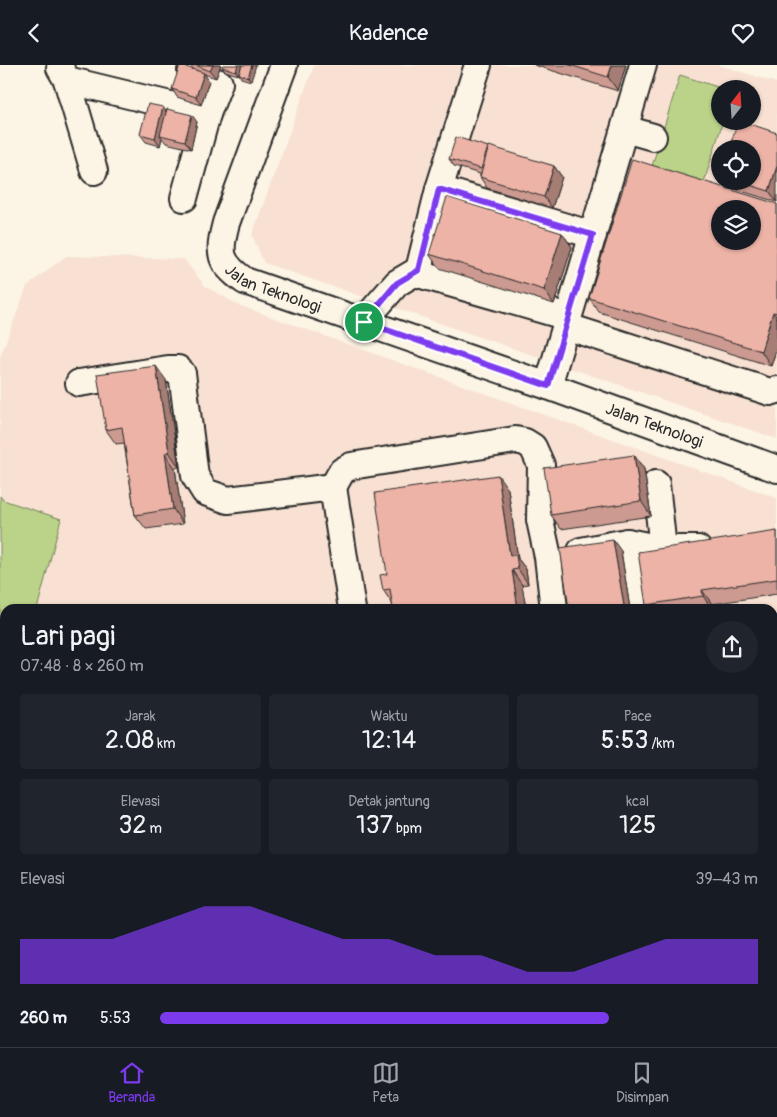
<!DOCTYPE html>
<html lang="id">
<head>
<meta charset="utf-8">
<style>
  body { margin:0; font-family:Pangolin,sans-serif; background:#20242c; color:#f1f3f6; height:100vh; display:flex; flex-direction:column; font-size:19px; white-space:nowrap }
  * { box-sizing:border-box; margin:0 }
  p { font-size:16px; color:#9ea1a6 }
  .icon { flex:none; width:28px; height:28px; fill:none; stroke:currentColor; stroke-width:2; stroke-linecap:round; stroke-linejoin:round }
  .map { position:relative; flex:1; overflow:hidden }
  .panel { position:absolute; left:0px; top:539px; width:778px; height:444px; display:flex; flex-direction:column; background:#171b24; border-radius:15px 15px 0 0; box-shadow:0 1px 4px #0004 }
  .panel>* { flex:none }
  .needle { width:32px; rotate:17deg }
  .buttons { position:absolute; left:711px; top:15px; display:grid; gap:10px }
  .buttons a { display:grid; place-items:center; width:50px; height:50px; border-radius:50%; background:#171b24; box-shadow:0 1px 4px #0004; font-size:25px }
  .pin { position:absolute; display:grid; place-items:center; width:42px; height:42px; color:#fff; margin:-21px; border:2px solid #fff; border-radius:50%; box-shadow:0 1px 5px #0007 }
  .round { display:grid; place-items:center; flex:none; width:52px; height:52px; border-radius:26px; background:#20242c }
  .overview { display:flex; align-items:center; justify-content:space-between; height:85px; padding:0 20px }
  h1 { font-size:28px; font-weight:600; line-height:38px }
  .stats { display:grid; grid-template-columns:repeat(3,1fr); gap:8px; height:85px; padding:5px 20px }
  .stats div { display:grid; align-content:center; border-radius:5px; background:#20242c; text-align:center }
  .stats b { font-size:25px; font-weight:600 }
  .stats small { font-size:14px; font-weight:400 }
  .stats p { font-size:14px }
  .chart { height:140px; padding:10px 20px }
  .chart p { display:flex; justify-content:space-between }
  .chart svg { width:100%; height:90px; margin-top:5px; fill:#7c3aed; opacity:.7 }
  ul { padding:0 20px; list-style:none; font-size:16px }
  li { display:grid; grid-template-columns:80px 60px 1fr; align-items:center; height:38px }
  li i { height:12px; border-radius:6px; background:#7c3aed }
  header { display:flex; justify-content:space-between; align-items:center; height:65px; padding:0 20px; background:#171b24; font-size:22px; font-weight:600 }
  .tab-bar { display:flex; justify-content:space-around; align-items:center; height:70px; border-top:1px solid #363941; background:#171b24; font-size:14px; color:#9ea1a6 }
  .tab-bar a { display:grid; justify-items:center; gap:2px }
  .tab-bar .current { color:#7c3aed }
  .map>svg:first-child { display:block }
  .built { fill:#f8e1d2; fill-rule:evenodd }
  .green { fill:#bbd389; stroke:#737f5a }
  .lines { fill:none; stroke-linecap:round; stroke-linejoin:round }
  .minor-casing { stroke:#2b2b2b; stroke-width:30 }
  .minor { stroke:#fcf5e5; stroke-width:26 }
  .wall { fill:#cc9a90; stroke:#2b2b2b }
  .shaded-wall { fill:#a67d75; stroke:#2b2b2b }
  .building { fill:#edb3a7; stroke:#2b2b2b; fill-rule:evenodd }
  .route-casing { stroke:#fff; stroke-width:10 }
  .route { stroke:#7c3aed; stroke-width:6 }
  .labels { text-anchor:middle; stroke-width:4.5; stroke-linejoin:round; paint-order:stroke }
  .street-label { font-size:16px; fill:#2b2b2b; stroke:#fcf5e5 }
</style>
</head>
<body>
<header><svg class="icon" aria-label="back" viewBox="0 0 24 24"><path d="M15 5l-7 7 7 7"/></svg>Kadence<svg class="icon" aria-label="heart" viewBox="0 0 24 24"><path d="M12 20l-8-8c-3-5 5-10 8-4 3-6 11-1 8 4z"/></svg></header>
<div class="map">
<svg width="777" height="982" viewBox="0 0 777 982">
  <rect width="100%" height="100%" fill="#fcf5e5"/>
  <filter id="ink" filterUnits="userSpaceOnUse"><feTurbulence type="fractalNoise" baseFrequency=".02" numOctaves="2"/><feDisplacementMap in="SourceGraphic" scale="10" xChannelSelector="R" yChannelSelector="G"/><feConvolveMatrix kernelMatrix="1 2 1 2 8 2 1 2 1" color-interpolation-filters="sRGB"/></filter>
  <g filter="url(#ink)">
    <path class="built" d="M314 0H719L777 18V374L264 198 252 170ZM720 24H752V56H720ZM720 84H752V116H720ZM720 144H752V176H720Z
      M66 191 184 194 205 221 238 240 777 433V982H35L33 978H772V544H37L61 454 3 435 0 431V292L27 221Z"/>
    <path class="green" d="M680 10 724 24H720V56H723L704 117 652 101Z
      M0 431 3 435 61 454 37 544H5V978H33L35 982H0Z"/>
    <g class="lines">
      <g class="minor-casing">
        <g id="minor">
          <path id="s1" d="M284 0 226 158C218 188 219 198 245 216L548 321 777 404"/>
          <path d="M478 0 439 124 419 205 422 210 568 252"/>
          <path d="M60 3 67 15 94 106"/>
          <path d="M67 15 207 49 219 18 191 6 193 0"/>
          <path d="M625 64 653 72"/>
          <path d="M439 124 593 170"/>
          <path d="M184 133 207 49"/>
          <path d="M363 257 397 218 419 205"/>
          <path d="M565 261 770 327 777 325"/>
          <path d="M79 318 168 304H178L182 308 195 411 205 427 228 435 333 422 342 406 351 401 515 375 525 377 533 382 541 400 540 455 548 492 554 544"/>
          <path d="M548 321 643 0"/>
          <path d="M656 419 663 484"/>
          <path d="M333 422 352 544"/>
          <path d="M627 477 663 484H698"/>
          <path d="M581 486 627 477 642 544"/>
          <path d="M772 795 777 794"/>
          <path d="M65 978V982"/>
          <path d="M304 978 305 982"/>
          <path d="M423 978 424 982"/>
          <path d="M483 978 484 982"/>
          <path d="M687 978V982"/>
        </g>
      </g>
      <use href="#minor" class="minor"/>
    </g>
    <path class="wall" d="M190 0H221L216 13 204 9 209 16 201 40 177 32 172 24 199 7 193 4Z
      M242 0 238 10 225 6 222 2Z
      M242 0 251 16 241 13 239 9Z
      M534 0H626L618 26Z
      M163 42 166 47 197 57 191 84 166 78 162 73 160 81 146 77 140 69Z
      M738 56 777 137 728 122 724 116H752Z
      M488 82V83L554 101 562 112 552 143 487 123 480 112V109L454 101 449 94Z
      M777 139V282L771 301 599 247 589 233Z
      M562 168 572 182 554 239 439 203 429 189Z
      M166 315 179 402 175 403 183 459 146 464 135 450 124 378 116 379 106 365Z
      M634 390 644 404 651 451 561 464 551 450Z
      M508 424 518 494 526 504 528 519 522 520 526 544H393L392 538 383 525 387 509Z
      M777 466V529L712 539 713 544H649L646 540Z
      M621 486 630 544H569Z
      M777 560V758L772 752V561Z"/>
    <path class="shaded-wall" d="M213 0H221L216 13 210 6Z
      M238 0H242L238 10 236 6Z
      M252 0H256L251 16 248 12Z
      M612 0H626L618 26 608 12Z
      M204 8 209 16 201 40 196 32Z
      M163 42 168 50 160 70 162 73 160 81 155 73Z
      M192 50 197 57 191 84 185 76Z
      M554 101 562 112 552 143 544 132Z
      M777 101V137L769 126Z
      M562 168 572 182 554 239 544 225Z
      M773 247 777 253V282L771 301 761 286Z
      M156 301 166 315 179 402 169 387Z
      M165 388 175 403 183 459 173 444Z
      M634 390 644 404 651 451 641 436Z
      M498 410 508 424 518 494 526 504 528 519 518 504 510 491Z
      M613 475 621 486 630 544H625L624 541Z
      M512 505 522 520 526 544H518Z
      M702 525 712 539 713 544H712L703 531Z
      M239 978H247L248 982H240Z
      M656 978H660L662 982H656Z"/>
    <path class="building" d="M180 0 204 8 196 32 172 24Z
      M196 0H213L210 6Z
      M223 0H238L236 6 222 2Z
      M242 0H252L248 12 239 9Z
      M570 0H612L608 12Z
      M148 39 163 42 155 73 140 69Z
      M167 44 192 50 185 76 160 70Z
      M738 56H741L777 68V101L769 126 737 116H752V84H729Z
      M456 72 488 82 481 104 449 94Z
      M489 81 554 101 544 132 480 112Z
      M632 94 777 139V248L773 247 761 286 589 233ZM720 144H752V176H720Z
      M447 132 562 168 544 225 429 189Z
      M156 301 169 387 165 388 173 444 135 450 122 362 106 365 97 309Z
      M634 390 641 436 551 450 544 403Z
      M498 410 510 491 516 490 518 504 512 505 518 544H393L390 524 383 525 380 510 387 509 375 428Z
      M777 466V514L702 525 703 531 646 540 638 487Z
      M613 475 624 541 608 544H569L560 483Z
      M777 560V748L772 749V561Z
      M777 822V850H774L772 842V823Z
      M772 909H776L777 918V982H700L699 978H772Z
      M78 978H239L240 982H79Z
      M602 978H656V982H574Z"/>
  </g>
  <g class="lines" filter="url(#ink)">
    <g class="route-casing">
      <path id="route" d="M439 124 593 170 548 321 364 257 397 218 419 205Z"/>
    </g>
    <use href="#route" class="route"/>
  </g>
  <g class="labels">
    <g class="street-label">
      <text dy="6" stroke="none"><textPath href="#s1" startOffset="265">Jalan Teknologi</textPath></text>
      <text dy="6" stroke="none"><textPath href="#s1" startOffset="670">Jalan Teknologi</textPath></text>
    </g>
  </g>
</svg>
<div class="buttons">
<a><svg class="needle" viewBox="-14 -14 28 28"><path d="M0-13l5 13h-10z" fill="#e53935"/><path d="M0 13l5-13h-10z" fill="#9ea1a6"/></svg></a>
<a><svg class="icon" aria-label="locate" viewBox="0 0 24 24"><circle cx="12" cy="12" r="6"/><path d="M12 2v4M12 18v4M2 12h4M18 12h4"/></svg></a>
<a><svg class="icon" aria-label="layers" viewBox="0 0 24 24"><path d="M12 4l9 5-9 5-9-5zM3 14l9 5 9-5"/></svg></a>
</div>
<div class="pin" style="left:364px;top:257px;background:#1e9e55"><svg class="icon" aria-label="arrive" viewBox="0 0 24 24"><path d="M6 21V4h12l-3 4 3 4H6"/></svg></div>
<section class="panel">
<div class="overview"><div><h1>Lari pagi</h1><p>07:48 · 8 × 260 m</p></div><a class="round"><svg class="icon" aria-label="share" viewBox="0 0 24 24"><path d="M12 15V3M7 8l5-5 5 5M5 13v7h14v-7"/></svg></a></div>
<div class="stats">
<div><p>Jarak</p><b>2.08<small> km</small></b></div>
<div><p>Waktu</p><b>12:14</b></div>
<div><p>Pace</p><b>5:53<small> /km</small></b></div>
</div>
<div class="stats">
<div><p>Elevasi</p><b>32<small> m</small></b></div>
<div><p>Detak jantung</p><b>137<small> bpm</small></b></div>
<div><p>kcal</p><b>125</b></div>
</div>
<div class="chart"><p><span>Elevasi</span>39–43 m</p>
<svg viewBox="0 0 160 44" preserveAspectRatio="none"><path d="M0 44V22L10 22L20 22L30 14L40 6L50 6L60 14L70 22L80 22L90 30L100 30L110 38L120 38L130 30L140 22L150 22L160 22V44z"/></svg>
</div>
<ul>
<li><b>260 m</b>5:53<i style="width:75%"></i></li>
</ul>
</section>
</div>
<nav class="tab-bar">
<a class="current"><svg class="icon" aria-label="home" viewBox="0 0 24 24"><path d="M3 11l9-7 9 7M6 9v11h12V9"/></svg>Beranda</a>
<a><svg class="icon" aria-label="map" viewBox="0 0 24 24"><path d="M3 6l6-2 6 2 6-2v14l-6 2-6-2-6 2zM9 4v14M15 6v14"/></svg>Peta</a>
<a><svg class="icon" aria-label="saved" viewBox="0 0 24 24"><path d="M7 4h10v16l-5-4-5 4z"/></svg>Disimpan</a>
</nav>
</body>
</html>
